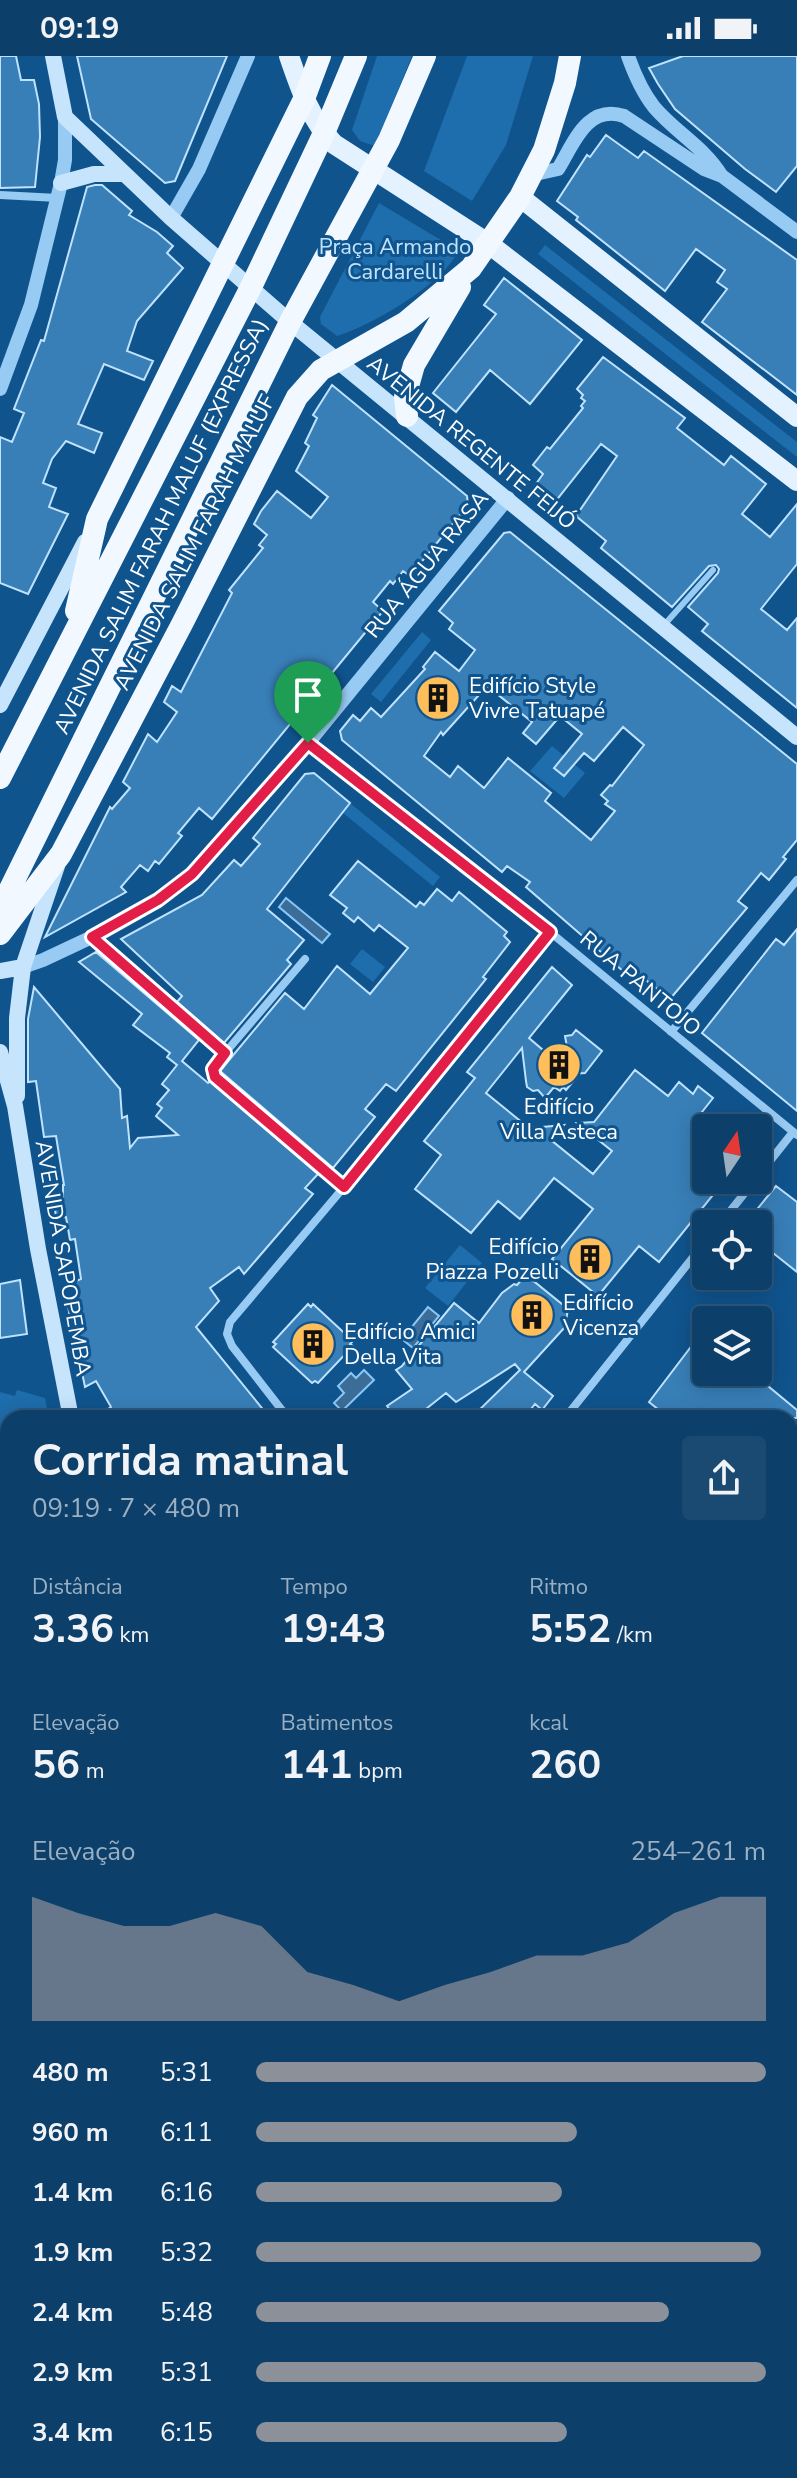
<!DOCTYPE html>
<html lang="pt">
<head>
<meta charset="utf-8">
<style>
  body { margin:0; font-family:"Nunito Sans",sans-serif; background:#1a4a72; color:#f1f3f6; height:100vh; display:flex; flex-direction:column; font-size:30px; white-space:nowrap }
  * { box-sizing:border-box; margin:0 }
  p { font-size:26px; color:#9aafc1 }
  .icon { flex:none; width:44px; height:44px; fill:none; stroke:currentColor; stroke-width:2; stroke-linecap:round; stroke-linejoin:round }
  .map { position:relative; flex:1; overflow:hidden }
  .side { position:absolute; left:0px; top:1354px; width:798px; height:1068px; display:flex; flex-direction:column; background:#0c3f6a; border-radius:24px 24px 0 0; box-shadow:0 4px 20px #0003,0 0 0 2px #2c587e }
  .side>* { flex:none }
  .needle { width:52px; rotate:13deg }
  .controls { position:absolute; left:692px; top:1058px; display:grid; gap:16px }
  .controls a { display:grid; place-items:center; width:80px; height:80px; border-radius:8px; background:#0c3f6a; box-shadow:0 4px 20px #0003,0 0 0 2px #2c587e; font-size:40px }
  .pin { position:absolute; display:grid; place-items:center; width:68px; height:68px; color:#fff; margin:-82px -34px; border-radius:50% 50% 50% 0; rotate:-45deg; box-shadow:0 0 8px #0007 }
  .pin .icon { rotate:45deg }
  .round { display:grid; place-items:center; flex:none; width:84px; height:84px; border-radius:8px; background:#1a4a72 }
  .summary { display:flex; align-items:center; justify-content:space-between; height:136px; padding:0 32px }
  h1 { font-size:44px; font-weight:700; line-height:60px }
  .metrics { display:grid; grid-template-columns:repeat(3,1fr); gap:12px; height:136px; padding:8px 32px }
  .metrics div { display:grid; align-content:center }
  .metrics b { font-size:40px; font-weight:700 }
  .metrics small { font-size:22px; font-weight:400 }
  .metrics p { font-size:22px }
  .chart { height:224px; padding:16px 32px }
  .chart p { display:flex; justify-content:space-between }
  .chart svg { width:100%; height:144px; margin-top:8px; fill:#8c9099; opacity:.7 }
  ul { padding:0 32px; list-style:none; font-size:26px }
  li { display:grid; grid-template-columns:128px 96px 1fr; align-items:center; height:60px }
  li i { height:20px; border-radius:10px; background:#8c9099 }
  .status { display:flex; justify-content:space-between; align-items:center; height:56px; padding:0 40px; background:#0c3f6a; direction:ltr }
  .status svg { height:22px; fill:currentColor }
  .map>svg:first-child { display:block }
  .green { fill:#1e6dac }
  .water { fill:#3b6d98; stroke:#89c8f6; stroke-width:2 }
  .building { fill:#387fb8; stroke:#bfe2fd; stroke-width:2; fill-rule:evenodd }
  .lines { fill:none; stroke-linecap:round; stroke-linejoin:round }
  .service { stroke:#98cbf3; stroke-width:6 }
  .minor { stroke:#98cbf3; stroke-width:8 }
  .tertiary { stroke:#98cbf3; stroke-width:14 }
  .secondary { stroke:#c7e4fd; stroke-width:16 }
  .primary { stroke:#e4f1ff; stroke-width:20 }
  .trunk { stroke:#f2f8ff; stroke-width:22 }
  .route-casing { stroke:#fff; stroke-width:16 }
  .route { stroke:#e11d48; stroke-width:10 }
  .labels { text-anchor:middle; stroke-width:6; stroke-linejoin:round; paint-order:stroke }
  .park-label { font-size:22px; fill:#bfe2fd; stroke:#10548e }
  .street-label { font-size:22px; fill:#fff; stroke:#10548e }
  .poi-label { font-size:22px; fill:#fff; stroke:#10548e; text-anchor:start }
</style>
</head>
<body>
<div class="status"><b>09:19</b><svg viewBox="0 0 49 12"><path d="M0 12V9h3v3zM5 12V6h3v6zM10 12V3h3v9zM15 12V0h3v12zM26 1h20v11H26zM47 4h2v5h-2z"/></svg></div>
<div class="map">
<svg width="797" height="2422" viewBox="0 0 797 2422">
  <rect width="100%" height="100%" fill="#10548e"/>
  <path class="green" d="M377 0H412L375 90 360 85 352 74Z
    M467 0H533L506 89 472 145 424 115Z
    M379 147 456 193 457 197C441 229 371 270 337 280L321 268 320 261Z
    M545 189 797 386V401L538 198Z
    M422 576 431 584 381 646 371 638Z
    M552 690 585 717 564 742 530 715Z
    M350 747 440 821 433 830 343 757Z
    M362 893 385 911 373 926 350 908Z
    M460 1189 482 1207 448 1250 425 1232Z
    M17 1334 45 1342 49 1362H8V1439L0 1406V1336L15 1340Z"/>
  <path class="water" d="M286 842 330 878 322 887 279 851Z
    M428 1251 439 1260 413 1292 402 1283Z
    M364 1314 374 1324 342 1355 334 1347 344 1337 338 1330 351 1317 356 1322Z"/>
  <path class="building" d="M0 0H16L21 24H34L39 48 40 81 35 131 0 132Z
    M77 0H227L175 125 165 127 91 63Z
    M683 0H797V110L776 136 745 113 675 53 658 28 649 12Z
    M606 79 638 102 644 95 797 204V339L702 266 727 233 717 226 725 214 696 193 665 235 576 164 578 161 557 145 587 99 590 101Z
    M95 129H102L132 155 129 159 157 176 173 190 167 197 183 212 137 265 127 295 153 305 144 324 104 308 78 368 102 377 94 397 66 385 52 403 43 427 56 432 49 451 68 458 28 538 0 527V381L12 386 24 357 14 353 41 284 44 285 87 131Z
    M504 222 582 284 530 348 490 314 456 356 433 337 496 258 484 249Z
    M603 301 685 362 677 372 724 409 731 400 766 428 742 458 770 481 797 448V508L761 553 787 574 797 562V652L702 575 708 568 688 551 718 517 719 513 716 509 709 510 672 551 601 492 606 485 576 460 617 400 601 388 551 451 531 435 543 418 533 409 547 391 550 393 583 352 581 350 585 345 581 342 583 339 577 333Z
    M332 329 467 440 468 449 410 520 403 515 393 528 390 525 373 546 383 555 212 763 199 752 178 777 182 780 159 808 155 805 148 815 140 809 121 831 126 836 45 881 110 751 112 753 130 732 123 726 148 678 157 686 177 656 164 646 172 630 181 636 232 537 229 534 263 492 259 489 267 479 254 468 261 455 277 435 311 462 328 441 296 415 309 390 305 387 317 362 313 359Z
    M510 476 797 708V784L783 801 786 803 769 824 761 817 738 845 747 852 670 943 629 911 624 916 526 831 530 826 507 810 502 816 342 684 340 675 353 659 360 665 371 652 381 661 425 613 423 611 435 596 459 615 475 594 449 573 453 567 439 555 504 477ZM487 630 532 666 523 677 536 688 560 660 582 678 554 712 564 720 584 697 594 705 623 671 644 689 612 730 610 729 601 739 608 745 605 748 615 755 591 784 545 745 551 737 508 702 484 732 458 710 450 721 424 700 441 676 443 679Z
    M314 717 350 747 267 853 304 884 287 904 291 908 224 987 177 946 182 940 121 883 202 839 234 804 241 810 260 788 253 782 305 718Z
    M358 805 416 851 420 846 424 849 437 833 452 845 459 836 507 876 504 880 510 886 483 921 486 923 396 1035 386 1028 365 1053 375 1061 333 1112 220 1015 285 937 304 953 337 910 370 938 408 892 379 869 374 875 358 861 354 866 343 857 347 852 330 839Z
    M797 873V1055L702 977 776 883 784 889Z
    M96 896 199 984 182 1005 208 1027 210 1025 318 1118 305 1132 313 1138 244 1218 239 1211 210 1232 219 1245 196 1271 270 1362H94L111 1351 96 1325 85 1331 74 1277 72 1278 67 1241 77 1238 74 1226 81 1223 75 1183 70 1184 66 1161 56 1162 54 1144H63V1129H64L56 1080 44 1081 36 1025 28 1026V963L34 931 120 1033 122 1062 127 1060 130 1092 138 1082 178 1079 156 1060 162 1052 157 1048 169 1034 162 1028 177 1009 167 1001 170 997 133 969 142 958 79 906Z
    M552 911 572 929 529 982 576 1022 566 1034 563 1031 560 1035 554 1031 545 1042 538 1034 533 1035 527 1031 526 1025 522 992 486 1037 524 1068 520 1073 564 1069 551 1084 593 1118 612 1095 577 1067 594 1066 635 1014 668 1040 679 1026 693 1038 698 1030 713 1042 702 1056 722 1072H706V1124H725L659 1206 639 1190 598 1240 552 1203 593 1153 554 1122 520 1163 498 1145 471 1177 415 1133 441 1099 424 1085 475 1022 467 1016Z
    M576 974 602 995 585 1017 572 1018 565 980 572 979Z
    M776 1130 797 1146V1216L758 1185V1168H745Z
    M523 1222 527 1225 531 1223 568 1253 565 1271 524 1316 553 1340 542 1354 535 1348 524 1362H471L520 1314 515 1308 456 1346 446 1337 426 1353 432 1362H396L387 1350 412 1333 396 1314 402 1310 454 1247 479 1267 502 1237 514 1228 517 1229Z
    M20 1224 27 1278 0 1282V1228Z
    M308 1248 311 1251 313 1248 353 1285 350 1288 353 1290 318 1327 315 1325 312 1327 273 1291 276 1288 273 1286Z
    M706 1271V1316H751L797 1354V1362H669L649 1346Z"/>
  <g class="lines">
    <path class="service" d="M665 568 713 514
      M600 2422 608 2420 611 2422
      M620 2422 631 2414"/>
    <path class="minor" d="M0 139 58 142
      M308 687 550 876 797 1079
      M92 881 225 997
      M305 903 225 997 213 1013V1018L344 1131
      M671 976 797 824
      M758 1120 793 1076
      M720 1168 755 1124
      M288 1362 232 1290 227 1278 230 1266 344 1131 550 876
      M565 1362 706 1185
      M790 1499 797 1491
      M790 1827 797 1822
      M790 2030 797 2039
      M790 2222 797 2217
      M790 2317 797 2327
      M210 2414 213 2422
      M386 2422 389 2414"/>
    <path class="tertiary" d="M628 0C634 17 643 37 654 51 675 76 704 91 721 119
      M531 119 558 113C574 87 587 48 624 60L704 113 722 120 797 176
      M171 162 199 113 248 0
      M0 333 31 249 61 127 65 104V61
      M23 911 43 904 92 881 158 844 192 818 308 687 508 442
      M0 2191 8 2190
      M98 2422 99 2414"/>
    <path class="secondary" d="M53 0 65 61 171 162 290 266 797 681
      M61 127 94 118H124
      M0 649 85 486
      M0 915 23 911
      M0 996 15 1050 38 1193 71 1362
      M17 1040V962L23 911 57 810
      M650 2414 655 2422"/>
    <path class="primary" d="M289 0C300 32 310 63 334 88L489 188 797 425
      M520 141 797 361"/>
    <path class="trunk" d="M407 360 405 341 414 309 460 231
      M76 555 97 463 304 43 320 0
      M0 722 251 231 324 77 356 0
      M0 853 290 266 389 84 425 0
      M0 878 61 798 182 568 297 341 321 314 406 266 471 212 520 141 544 94 565 27 570 0
      M0 1553 8 1638
      M32 2414V2422"/>
  </g>
  <g class="lines">
    <g class="route-casing">
      <path id="route" d="M308 687 550 876 344 1131 215 1021 213 1013 225 997 92 881 158 844 192 818Z"/>
    </g>
    <use href="#route" class="route"/>
  </g>
  <defs>
    <g id="building-disc" transform="scale(2.3)"><circle r="9.5" fill="#ffbe5a" stroke="#10548e"/><path d="M-4-6H4V6H1V3H-1V6H-4ZM-2.5-4.3h1.7v1.8h-1.7ZM.8-4.3h1.7v1.8H.8ZM-2.5-1h1.7V.8h-1.7ZM.8-1h1.7V.8H.8Z" fill="#111"/></g>
  </defs>
  <g fill-rule="evenodd">
    <use href="#building-disc" x="438" y="642"/>
    <use href="#building-disc" x="559" y="1009"/>
    <use href="#building-disc" x="590" y="1203"/>
    <use href="#building-disc" x="532" y="1259"/>
    <use href="#building-disc" x="313" y="1288"/>
  </g>
  <g class="labels">
    <g class="park-label">
      <text x="395" y="198">Praça Armando<tspan x="395" dy="25">Cardarelli</tspan></text>
    </g>
    <g class="street-label">
      <text transform="translate(472 386) rotate(39)" y="8">AVENIDA REGENTE FEIJÓ</text>
      <text transform="translate(160 470) rotate(-64)" y="8">AVENIDA SALIM FARAH MALUF (EXPRESSA)</text>
      <text transform="translate(194 486) rotate(-63)" y="8">AVENIDA SALIM FARAH MALUF</text>
      <text transform="translate(426 508) rotate(-51)" y="8">RUA ÁGUA RASA</text>
      <text transform="translate(641 927) rotate(40)" y="8">RUA PANTOJO</text>
      <text transform="translate(64 1202) rotate(80)" y="8">AVENIDA SAPOPEMBA</text>
    </g>
    <g class="poi-label">
      <text x="469" y="637">Edifício Style<tspan x="469" dy="25">Vivre Tatuapé</tspan></text>
      <text x="559" y="1058" text-anchor="middle">Edifício<tspan x="559" dy="25">Villa Asteca</tspan></text>
      <text x="559" y="1198" text-anchor="end">Edifício<tspan x="559" dy="25">Piazza Pozelli</tspan></text>
      <text x="563" y="1254">Edifício<tspan x="563" dy="25">Vicenza</tspan></text>
      <text x="344" y="1283">Edifício Amici<tspan x="344" dy="25">Della Vita</tspan></text>
    </g>
  </g>
</svg>
<div class="controls">
<a><svg class="needle" viewBox="-14 -14 28 28"><path d="M0-13l5 13h-10z" fill="#e53935"/><path d="M0 13l5-13h-10z" fill="#9aafc1"/></svg></a>
<a><svg class="icon" aria-label="locate" viewBox="0 0 24 24"><circle cx="12" cy="12" r="6"/><path d="M12 2v4M12 18v4M2 12h4M18 12h4"/></svg></a>
<a><svg class="icon" aria-label="layers" viewBox="0 0 24 24"><path d="M12 4l9 5-9 5-9-5zM3 14l9 5 9-5"/></svg></a>
</div>
<div class="pin" style="left:308px;top:687px;background:#1e9e55"><svg class="icon" aria-label="arrive" viewBox="0 0 24 24"><path d="M6 21V4h12l-3 4 3 4H6"/></svg></div>
<section class="side">
<div class="summary"><div><h1>Corrida matinal</h1><p>09:19 · 7 × 480 m</p></div><a class="round"><svg class="icon" aria-label="share" viewBox="0 0 24 24"><path d="M12 15V3M7 8l5-5 5 5M5 13v7h14v-7"/></svg></a></div>
<div class="metrics">
<div><p>Distância</p><b>3.36<small> km</small></b></div>
<div><p>Tempo</p><b>19:43</b></div>
<div><p>Ritmo</p><b>5:52<small> /km</small></b></div>
</div>
<div class="metrics">
<div><p>Elevação</p><b>56<small> m</small></b></div>
<div><p>Batimentos</p><b>141<small> bpm</small></b></div>
<div><p>kcal</p><b>260</b></div>
</div>
<div class="chart"><p><span>Elevação</span>254–261 m</p>
<svg viewBox="0 0 160 44" preserveAspectRatio="none"><path d="M0 44V6L10 11L20 15L30 15L40 11L50 15L60 29L70 33L80 38L90 33L100 29L110 24L120 24L130 20L140 11L150 6L160 6V44z"/></svg>
</div>
<ul>
<li><b>480 m</b>5:31<i style="width:100%"></i></li>
<li><b>960 m</b>6:11<i style="width:63%"></i></li>
<li><b>1.4 km</b>6:16<i style="width:60%"></i></li>
<li><b>1.9 km</b>5:32<i style="width:99%"></i></li>
<li><b>2.4 km</b>5:48<i style="width:81%"></i></li>
<li><b>2.9 km</b>5:31<i style="width:100%"></i></li>
<li><b>3.4 km</b>6:15<i style="width:61%"></i></li>
</ul>
</section>
</div>
</body>
</html>
